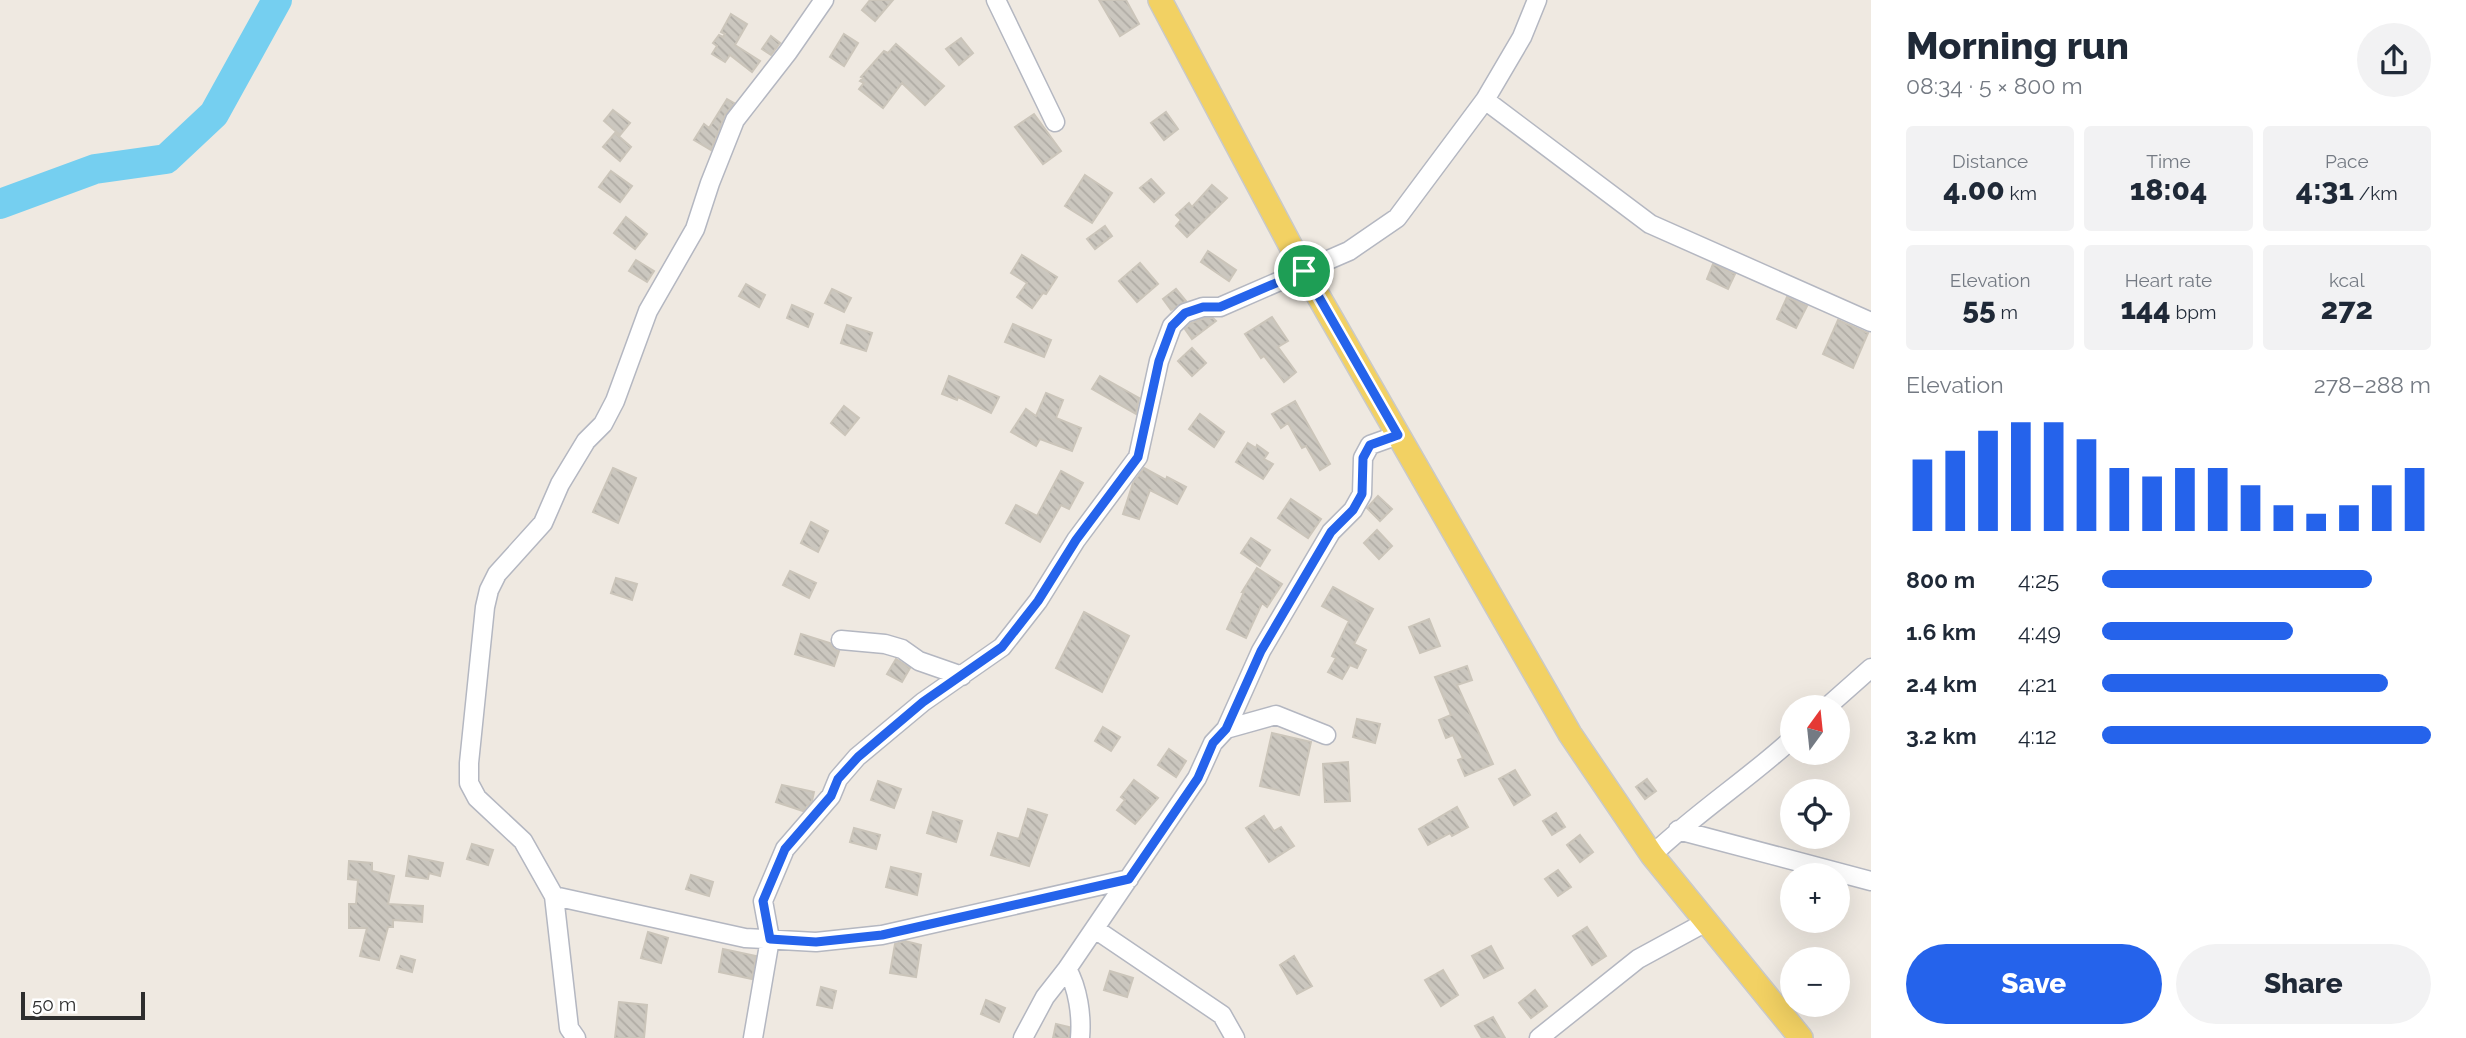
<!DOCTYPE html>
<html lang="en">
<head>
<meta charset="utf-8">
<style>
  body { margin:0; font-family:Raleway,sans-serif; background:#f2f2f3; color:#1f2937; height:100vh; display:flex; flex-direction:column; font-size:26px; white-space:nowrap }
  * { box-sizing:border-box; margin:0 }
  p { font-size:23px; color:#747a83 }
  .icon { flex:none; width:38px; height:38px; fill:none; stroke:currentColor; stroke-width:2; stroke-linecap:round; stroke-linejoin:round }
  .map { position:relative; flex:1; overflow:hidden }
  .side { display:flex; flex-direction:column; background:#fff; width:595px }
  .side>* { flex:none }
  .needle { width:46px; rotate:15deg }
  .tools { position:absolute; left:1780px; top:695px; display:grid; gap:14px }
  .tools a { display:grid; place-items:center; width:70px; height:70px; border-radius:50%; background:#fff; box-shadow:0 7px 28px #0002; font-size:35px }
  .scale { position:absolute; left:21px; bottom:18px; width:124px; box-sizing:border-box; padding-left:7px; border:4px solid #2e2e2e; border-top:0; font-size:19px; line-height:24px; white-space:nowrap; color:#2e2e2e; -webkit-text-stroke:5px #fff; paint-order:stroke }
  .pin { position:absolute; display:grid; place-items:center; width:60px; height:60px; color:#fff; margin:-30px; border:4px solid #fff; border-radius:50%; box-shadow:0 2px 7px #0007 }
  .round { display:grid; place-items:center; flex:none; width:74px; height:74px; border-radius:37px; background:#f2f2f3 }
  .summary { display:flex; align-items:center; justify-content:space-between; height:119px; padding:0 35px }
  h1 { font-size:38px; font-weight:800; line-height:52px }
  .figures { display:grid; grid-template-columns:repeat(3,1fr); gap:10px; height:119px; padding:7px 35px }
  .figures div { display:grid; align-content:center; border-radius:7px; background:#f2f2f3; text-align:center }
  .figures b { font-size:30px; font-weight:800 }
  .figures small { font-size:19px; font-weight:400 }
  .figures p { font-size:19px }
  .chart { height:196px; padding:14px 35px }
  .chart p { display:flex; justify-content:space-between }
  .chart svg { width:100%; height:126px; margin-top:7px; stroke:#2563eb; stroke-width:6 }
  .cta { display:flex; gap:14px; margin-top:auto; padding:14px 35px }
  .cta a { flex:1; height:80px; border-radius:42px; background:#2563eb; color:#fff; font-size:28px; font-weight:800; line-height:80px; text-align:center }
  .cta a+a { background:#f2f2f3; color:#1f2937 }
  ul { padding:0 35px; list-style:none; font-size:23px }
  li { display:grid; grid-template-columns:112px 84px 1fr; align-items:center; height:52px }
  li i { height:18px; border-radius:9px; background:#2563eb }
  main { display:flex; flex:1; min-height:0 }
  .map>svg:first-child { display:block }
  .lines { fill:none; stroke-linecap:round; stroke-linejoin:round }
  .river { stroke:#75cff0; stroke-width:30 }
  .building { fill:url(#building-back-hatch); stroke:#cbc5ba; stroke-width:2 }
  .minor-casing { stroke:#b4b7c1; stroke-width:21 }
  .major-casing { stroke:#c9c9c9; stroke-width:26 }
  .minor { stroke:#fff; stroke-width:18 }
  .major { stroke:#f2d163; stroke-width:23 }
  .route-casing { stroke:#fff; stroke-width:14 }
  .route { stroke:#2563eb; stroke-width:9 }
</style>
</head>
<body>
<main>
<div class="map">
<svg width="1871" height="1038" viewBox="0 0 1871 1038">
  <defs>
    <pattern id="building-back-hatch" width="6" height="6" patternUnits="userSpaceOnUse" patternTransform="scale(1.75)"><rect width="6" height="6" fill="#cbc7bf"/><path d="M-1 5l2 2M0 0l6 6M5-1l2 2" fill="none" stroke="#afaba4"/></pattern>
  </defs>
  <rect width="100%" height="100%" fill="#efe9e1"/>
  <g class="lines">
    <path class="river" d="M0 204 95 169 166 159 214 114 277 0"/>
  </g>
  <path class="building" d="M870 0H893L875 21 862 10Z
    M1099 0H1126L1139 24 1120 36Z
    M731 14 747 24 735 45 760 61 752 72 730 55 725 62 712 54 717 46 713 43 719 35 723 37 725 34 721 32Z
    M844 34 858 43 844 66 830 57Z
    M771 36 780 43 771 55 762 49Z
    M961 38 973 53 959 65 946 49Z
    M896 44 944 86 925 105 902 83 883 108 859 89 864 83 860 81 863 78 861 77 884 51 888 53Z
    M727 99 734 103 725 115 711 150 694 140 704 124 709 128Z
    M613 110 630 123 620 135 604 121Z
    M1166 112 1178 129 1164 140 1151 123Z
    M1034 114 1061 151 1043 164 1015 127Z
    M615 133 631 147 620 161 603 147Z
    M611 171 632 186 620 202 599 187Z
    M1085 175 1112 193 1092 223 1065 206Z
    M1151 179 1164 193 1154 202 1140 188Z
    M1212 185 1227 198 1187 237 1176 226 1181 220 1176 215 1189 203 1192 207Z
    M626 217 647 234 635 249 614 233Z
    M1105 226 1112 236 1095 249 1087 239Z
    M1208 251 1236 270 1229 281 1201 262Z
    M1022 255 1057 277 1046 294 1043 293 1032 308 1017 297 1027 283 1011 273Z
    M636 260 654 271 647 282 629 271Z
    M1140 263 1158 284 1137 302 1119 281Z
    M1713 264 1735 274 1728 289 1707 279Z
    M746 284 765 295 759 307 739 296Z
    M832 289 851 298 844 312 825 303Z
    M1176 289 1186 301 1171 310 1163 299Z
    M1787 297 1807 306 1796 328 1777 319Z
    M792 305 813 314 808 327 787 318Z
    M1272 317 1288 341 1278 347 1296 372 1284 382 1264 356 1261 358 1245 334Z
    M1205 318H1213L1216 321 1192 339 1185 329 1191 323Z
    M1838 320 1868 333 1853 368 1823 354Z
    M1013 324 1051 340 1044 357 1005 342Z
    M847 325 872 333 866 351 841 343Z
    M1192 348 1206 363 1192 376 1178 361Z
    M949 376 999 397 991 413 958 397 957 400 942 394Z
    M1100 376 1139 398 1136 414 1092 389Z
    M1046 393 1063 400 1056 418 1081 428 1072 451 1040 439 1036 446 1011 432 1026 409 1036 416Z
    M1295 401 1330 464 1320 470 1306 446 1302 448 1288 423 1281 428 1272 414Z
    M844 406 859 418 845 435 831 423Z
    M1200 414 1224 432 1214 447 1189 429Z
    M1248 443 1256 448 1257 445 1268 453 1264 459 1273 464 1263 479 1236 462Z
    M613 468 636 478 618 523 593 512Z
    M1144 468 1166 480 1167 477 1186 487 1177 504 1150 490 1139 519 1123 514 1133 483Z
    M1061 471 1083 483 1069 509 1061 505 1040 542 1006 523 1016 505 1037 516Z
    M1378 496 1392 509 1380 521 1367 508Z
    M1291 499 1321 519 1308 538 1278 518Z
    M811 522 828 531 818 552 801 543Z
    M1377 530 1392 546 1379 559 1364 543Z
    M1251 538 1270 550 1260 566 1241 553Z
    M1257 568 1282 584 1267 607 1262 603 1246 638 1227 629 1244 592H1242Z
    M790 571 816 583 809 598 783 585Z
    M616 578 637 584 632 600 611 593Z
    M1333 587 1373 609 1354 644 1366 650 1357 668 1350 665 1342 679 1328 672 1336 658 1332 656 1349 621 1322 606Z
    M1084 612 1129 636 1102 692 1056 668Z
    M1429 619 1440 646 1420 653 1409 627Z
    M801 634 830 643 834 649 839 651 834 666 795 654Z
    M896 659 910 668 902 682 887 674Z
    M1467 666 1472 680 1457 685 1493 764 1465 776 1458 760 1463 758 1453 735 1446 738 1439 720 1451 715 1435 677Z
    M1357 719 1380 724 1375 743 1353 737Z
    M1103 727 1120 737 1111 751 1095 741Z
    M1272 733 1311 742 1299 795 1260 786Z
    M1169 749 1186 761 1176 777 1158 765Z
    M1348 762 1350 801 1325 802 1323 764Z
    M1515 770 1530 795 1514 805 1499 779Z
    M1647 779 1656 791 1645 799 1636 787Z
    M1134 780 1158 798 1135 824 1117 810 1125 800 1121 797Z
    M878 781 901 789 894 808 871 800Z
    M782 785 814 792 812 801 803 811 776 802Z
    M1457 807 1468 827 1452 836 1450 833 1428 845 1419 829Z
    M1028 809 1047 815 1029 866 991 855 998 833 1019 839Z
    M933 812 962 821 956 842 927 833Z
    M1556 813 1565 827 1552 835 1543 821Z
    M1264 816 1274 831 1281 827 1294 846 1269 862 1246 828Z
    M854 828 880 835 876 849 850 842Z
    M1580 835 1593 852 1580 862 1567 845Z
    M472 844 493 850 488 865 467 859Z
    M409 856 443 863 440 876 429 873 428 879 406 876Z
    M349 861 372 863V871L394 876 388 904 423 906 422 922 393 920V927H388L379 960 360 956 367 928H349V904H356L358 880 348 879Z
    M891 867 921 874 917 895 886 887Z
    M1558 870 1571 887 1558 896 1545 879Z
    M691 875 713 882 709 896 686 889Z
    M1587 927 1606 956 1592 965 1573 936Z
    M648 932 668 938 661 963 641 958Z
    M905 941 921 945 916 977 890 973 895 944Z
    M1491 946 1503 968 1484 978 1472 956Z
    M723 949 756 956 752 979 719 972Z
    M401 956 415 960 412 972 397 968Z
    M1294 956 1312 986 1297 994 1280 965Z
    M1443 970 1458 995 1441 1006 1425 980Z
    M1110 971 1133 978 1127 997 1104 990Z
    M821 987 836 991 832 1008 817 1005Z
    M1535 990 1547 1006 1531 1018 1519 1003Z
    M986 1000 1005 1008 999 1022 981 1014Z
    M619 1002 647 1005 644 1038H615Z
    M1493 1017 1505 1038H1482L1475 1026Z
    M1056 1024 1069 1027V1038H1053Z"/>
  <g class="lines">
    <g class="minor-casing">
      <path id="minor" d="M996 0 1055 122
        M1485 100 1650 224 1871 322
        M841 640 885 644 902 649 919 661 962 676
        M1827 707 1871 668
        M1226 729 1276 715 1326 735
        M1678 830 1871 881
        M1652 855C1696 813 1747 780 1792 739
        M554 896 745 938 816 942 882 935 1129 879
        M1095 929 1222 1015 1235 1038
        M576 1038 569 1028 554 896 523 841 477 798 469 783V763L485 607 489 590 497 574 543 523 560 484 586 441 603 424 615 401 648 311 695 229 710 183 735 120 788 52 824 0
        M753 1038 770 939 763 901 785 849 831 796 838 779 857 757 923 702 1002 647 1038 601 1076 540 1138 457 1159 361 1172 326 1185 313 1203 307H1220L1349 251 1397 218 1485 100 1522 37 1537 0
        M1023 1038 1045 997 1067 969
        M1080 1038C1082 1016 1078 988 1067 969L1197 778 1213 743 1226 729 1261 651 1331 532 1353 510 1362 494 1363 458 1370 445 1398 435
        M1539 1038 1638 959 1706 922"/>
    </g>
    <g class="major-casing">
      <path id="major" d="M1160 0 1304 271 1570 734 1652 855 1801 1038"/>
    </g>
    <use href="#minor" class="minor"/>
    <use href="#major" class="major"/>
  </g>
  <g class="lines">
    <g class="route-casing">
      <path id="route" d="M1304 271 1398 435 1370 445 1363 458 1362 494 1353 510 1331 532 1261 651 1226 729 1213 743 1198 778 1129 879 882 935 816 942 770 939 763 901 785 849 831 796 838 779 858 757 923 702 1002 647 1038 601 1076 540 1138 457 1159 361 1172 326 1185 313 1203 307H1220Z"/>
    </g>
    <use href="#route" class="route"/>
  </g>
</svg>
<div class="tools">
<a><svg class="needle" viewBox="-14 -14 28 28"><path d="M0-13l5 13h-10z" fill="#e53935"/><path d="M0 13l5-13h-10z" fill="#747a83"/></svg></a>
<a><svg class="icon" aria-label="locate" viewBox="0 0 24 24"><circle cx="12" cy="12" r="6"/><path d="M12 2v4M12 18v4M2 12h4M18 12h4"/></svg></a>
<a>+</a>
<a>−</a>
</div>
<div class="scale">50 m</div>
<div class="pin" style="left:1304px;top:271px;background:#1e9e55"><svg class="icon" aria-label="arrive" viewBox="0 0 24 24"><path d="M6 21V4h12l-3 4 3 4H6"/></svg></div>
</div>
<section class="side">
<div class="summary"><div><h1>Morning run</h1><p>08:34 · 5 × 800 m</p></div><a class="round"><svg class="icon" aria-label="share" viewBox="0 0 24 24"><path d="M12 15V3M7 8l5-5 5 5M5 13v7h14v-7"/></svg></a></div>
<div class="figures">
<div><p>Distance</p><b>4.00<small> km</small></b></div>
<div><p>Time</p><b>18:04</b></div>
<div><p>Pace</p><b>4:31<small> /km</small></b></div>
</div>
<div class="figures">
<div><p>Elevation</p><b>55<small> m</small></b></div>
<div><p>Heart rate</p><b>144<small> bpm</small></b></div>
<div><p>kcal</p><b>272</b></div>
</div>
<div class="chart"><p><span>Elevation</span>278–288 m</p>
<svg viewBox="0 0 160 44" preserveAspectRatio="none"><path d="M5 44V19M15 44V16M25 44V9M35 44V6M45 44V6M55 44V12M65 44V22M75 44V25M85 44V22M95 44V22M105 44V28M115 44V35M125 44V38M135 44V35M145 44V28M155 44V22"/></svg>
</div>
<ul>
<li><b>800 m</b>4:25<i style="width:82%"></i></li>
<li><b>1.6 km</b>4:49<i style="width:58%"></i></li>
<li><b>2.4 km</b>4:21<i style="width:87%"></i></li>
<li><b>3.2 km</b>4:12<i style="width:100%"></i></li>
</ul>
<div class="cta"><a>Save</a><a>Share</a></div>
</section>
</main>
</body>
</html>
